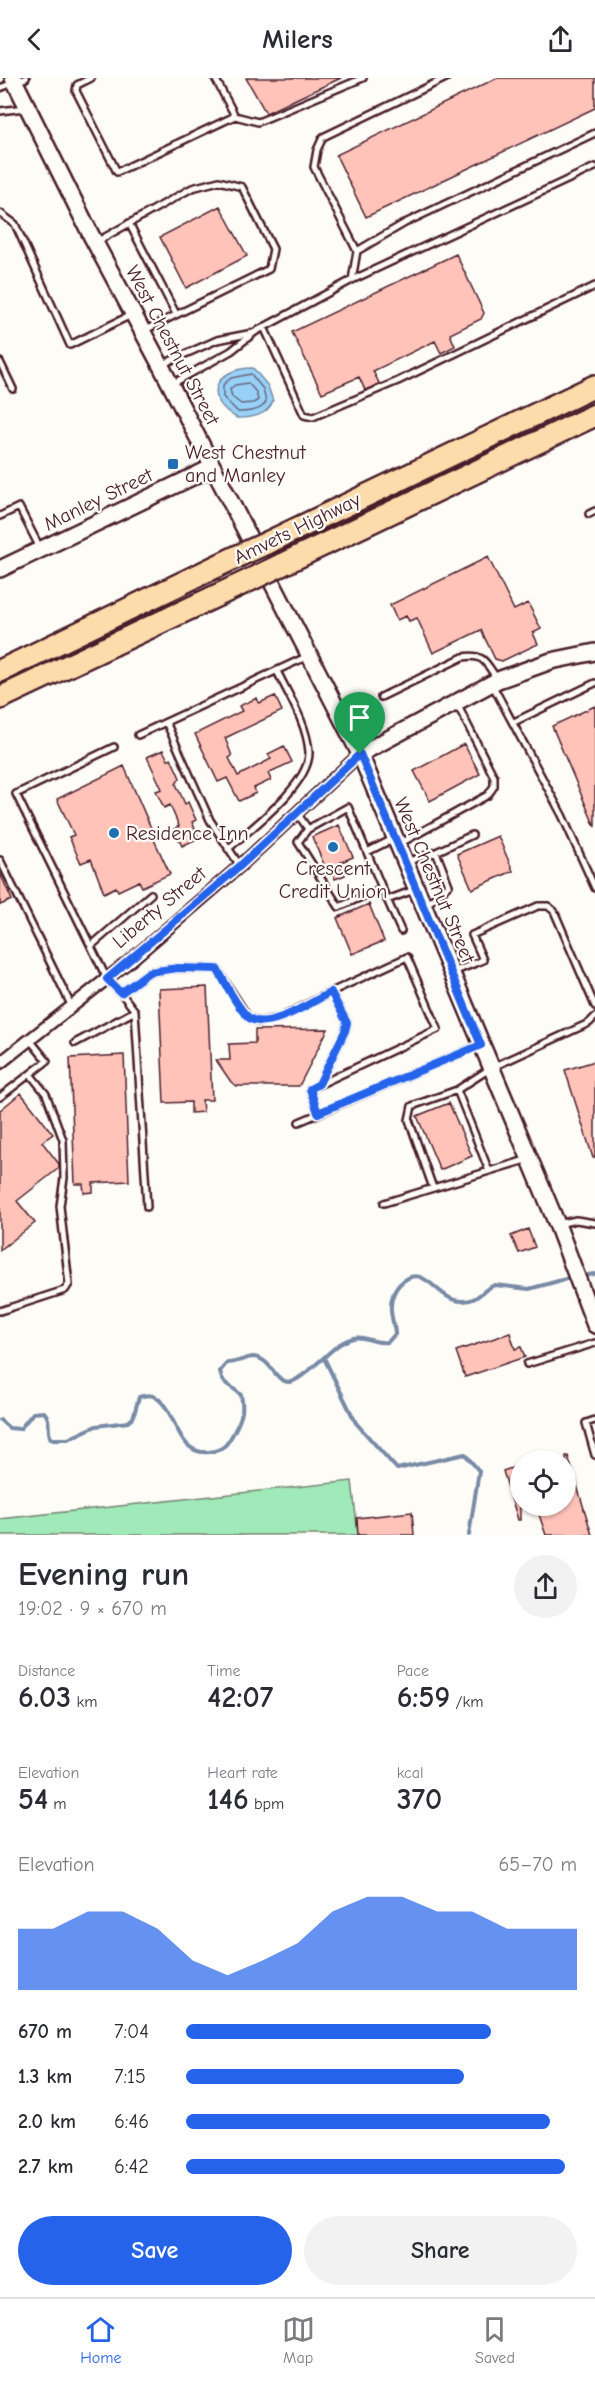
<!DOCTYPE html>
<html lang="en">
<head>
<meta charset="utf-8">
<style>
  body { margin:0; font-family:"Comic Neue",sans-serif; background:#f2f2f3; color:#2b2b33; height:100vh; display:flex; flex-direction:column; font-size:22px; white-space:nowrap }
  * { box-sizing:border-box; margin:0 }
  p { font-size:20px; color:#7c7c81 }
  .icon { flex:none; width:33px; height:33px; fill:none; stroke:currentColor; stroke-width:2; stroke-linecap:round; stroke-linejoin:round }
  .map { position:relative; height:1457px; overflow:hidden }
  .panel { display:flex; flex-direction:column; background:#fff; flex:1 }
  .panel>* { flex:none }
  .buttons { position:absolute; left:510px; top:1372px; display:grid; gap:12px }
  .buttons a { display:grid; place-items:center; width:66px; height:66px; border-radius:50%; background:#fff; box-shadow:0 2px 4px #0004; font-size:30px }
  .pin { position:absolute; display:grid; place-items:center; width:51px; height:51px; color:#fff; margin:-62px -26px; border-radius:50% 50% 50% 0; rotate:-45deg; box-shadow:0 0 6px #0007 }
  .pin .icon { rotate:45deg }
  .round { display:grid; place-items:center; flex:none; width:63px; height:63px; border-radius:32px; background:#f2f2f3 }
  .headline { display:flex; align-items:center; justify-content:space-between; height:102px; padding:0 18px }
  h1 { font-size:33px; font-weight:600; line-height:45px }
  .figures { display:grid; grid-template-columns:repeat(3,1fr); gap:9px; height:102px; padding:6px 18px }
  .figures div { display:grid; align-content:center }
  .figures b { font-size:30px; font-weight:600 }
  .figures small { font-size:16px; font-weight:400 }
  .figures p { font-size:16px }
  .chart { height:168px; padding:12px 18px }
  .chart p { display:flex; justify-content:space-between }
  .chart svg { width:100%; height:108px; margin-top:6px; fill:#2563eb; opacity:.7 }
  .cta { display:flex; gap:12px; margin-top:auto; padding:12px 18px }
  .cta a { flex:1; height:69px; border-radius:36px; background:#2563eb; color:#fff; font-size:24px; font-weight:600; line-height:69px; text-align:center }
  .cta a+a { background:#f2f2f3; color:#2b2b33 }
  ul { padding:0 18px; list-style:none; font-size:20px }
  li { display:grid; grid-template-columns:96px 72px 1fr; align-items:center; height:45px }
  li i { height:15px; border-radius:8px; background:#2563eb }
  header { display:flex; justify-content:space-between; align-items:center; height:78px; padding:0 18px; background:#fff; font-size:27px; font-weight:600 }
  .dock { display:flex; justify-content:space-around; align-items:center; height:84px; border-top:2px solid #e1e1e2; background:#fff; font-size:16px; color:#7c7c81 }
  .dock a { display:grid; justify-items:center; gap:3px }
  .dock .current { color:#2563eb }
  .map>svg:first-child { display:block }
  .green { fill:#a0e9b8; stroke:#758472; stroke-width:1.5 }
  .water { fill:#97d1f7; stroke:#788aa5; stroke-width:1.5 }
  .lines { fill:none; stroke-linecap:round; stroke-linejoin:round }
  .shore { stroke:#69667d; stroke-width:1.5 }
  .stream { stroke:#788aa5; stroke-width:4 }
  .building { fill:#ffc3ba; stroke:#4a1f2b; stroke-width:1.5 }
  .lane-casing { stroke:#4a1f2b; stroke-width:10 }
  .street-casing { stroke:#4a1f2b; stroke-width:15 }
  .secondary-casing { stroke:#4a1f2b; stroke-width:20 }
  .highway-casing { stroke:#4a1f2b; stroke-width:26 }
  .lane { stroke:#fdfcf7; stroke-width:5 }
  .street { stroke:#fdfcf7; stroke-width:10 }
  .secondary { stroke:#fdfcf7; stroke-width:15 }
  .highway { stroke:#fddcac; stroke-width:21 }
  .highway-bridge-casing { stroke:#4a1f2b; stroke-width:26; stroke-linecap:butt }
  .highway-bridge { stroke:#fddcac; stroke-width:21 }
  .route-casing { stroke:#fff; stroke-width:12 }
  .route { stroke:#2563eb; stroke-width:8 }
  .poi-dot { fill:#1f6fb2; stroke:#fdfcf7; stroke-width:2 }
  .labels { text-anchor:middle; stroke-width:4.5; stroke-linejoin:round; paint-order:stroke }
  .street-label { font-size:20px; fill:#4a1f2b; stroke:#fdfcf7 }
  .poi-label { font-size:20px; fill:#4a1f2b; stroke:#fdfcf7; text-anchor:start }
</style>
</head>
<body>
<header><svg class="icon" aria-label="back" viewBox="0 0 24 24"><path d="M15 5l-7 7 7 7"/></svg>Milers<svg class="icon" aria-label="share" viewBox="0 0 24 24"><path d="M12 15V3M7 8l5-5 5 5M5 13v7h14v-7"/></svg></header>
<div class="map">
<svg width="595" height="1457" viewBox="0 0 595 1457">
  <rect width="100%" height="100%" fill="#fdfcf7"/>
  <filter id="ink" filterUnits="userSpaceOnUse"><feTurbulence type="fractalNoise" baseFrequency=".0167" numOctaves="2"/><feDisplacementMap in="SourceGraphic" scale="12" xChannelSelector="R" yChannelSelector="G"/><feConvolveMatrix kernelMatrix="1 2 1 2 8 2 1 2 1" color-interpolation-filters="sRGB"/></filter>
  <g filter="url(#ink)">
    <path class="green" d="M352 1403 358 1457H0V1441Z"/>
    <path class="water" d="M253 290 268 308 273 323C267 338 252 340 237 340 201 320 215 290 253 290Z"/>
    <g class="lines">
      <path class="shore" d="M251 296 263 311 266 324C262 333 248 334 238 334L223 319V307L231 300Z
        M248 305 256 314 258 322 253 325 241 326 232 319 230 311 235 307Z"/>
      <path class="stream" d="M580 1198 595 1196
        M324 1280 356 1345 397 1391 465 1376 479 1393 469 1457
        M0 1342 9 1350 20 1351 33 1335 44 1334C52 1342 46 1351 51 1361H68L96 1348 128 1344 133 1340 139 1319C146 1317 151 1316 157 1320 177 1334 177 1378 209 1374 225 1372 228 1365 235 1352 242 1339 244 1332 241 1317 232 1307 222 1308 220 1293L227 1285C236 1285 247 1279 253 1279 272 1280 273 1303 289 1304 299 1305 330 1272 340 1266 364 1251 367 1267 388 1264L395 1256C395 1247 390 1238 391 1228 391 1221 394 1212 399 1207 425 1180 436 1224 463 1223 479 1223 482 1211 495 1207L529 1211 573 1199"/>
    </g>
    <path class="building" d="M246 0H341L266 35Z
      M497 0H595V30L366 139 336 77Z
      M220 128 247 178 186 210 160 159Z
      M456 176 484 235 481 241 450 256 455 268 441 275 435 263 373 293 379 305 375 308 365 312 359 299 322 315 292 254Z
      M488 479 514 532 528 525 541 551 533 555 538 566 502 583 495 581 481 552 433 575 417 540 409 543 406 538 397 542 390 527Z
      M275 618 282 633 225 660 232 678 229 680 238 698 271 681 268 676 284 668 292 684 268 695 271 702 254 710 256 715 239 723 227 700 218 704 195 656 242 633 239 628 257 620 259 625Z
      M595 628V749L552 648Z
      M464 666 480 696 430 723 414 693Z
      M163 672 168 682 171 680 180 700 176 706 185 726 188 724 196 742 192 744 199 760 182 768 174 751 179 748 170 727 164 730 156 713 162 711 147 679Z
      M124 688 151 750 149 751 170 796 142 809 139 803 118 813 116 809 104 815 91 781 81 785 69 759 74 757 57 721Z
      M339 747 353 779 339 785 345 797 335 801 330 789 326 791 312 759Z
      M498 758 513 793 472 811 457 776Z
      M0 795 12 822 0 827Z
      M369 826 384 863 352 876 337 840Z
      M207 909 212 1022H202L203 1034 191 1035V1024L164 1025 159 911Z
      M328 951 299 1008H237L231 1004 216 982H230L229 966 255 965V952Z
      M124 977 129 1103 93 1105V1114L84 1115 83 1106H75L70 980Z
      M595 983V1079L593 1080 565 992Z
      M21 1015 53 1056 42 1064 59 1086V1090L17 1123 35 1145 0 1172V1032Z
      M449 1025 472 1078 440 1092 417 1038Z
      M528 1151 535 1169 519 1175 511 1158Z
      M510 1255 515 1271 521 1269 525 1279 465 1299 456 1273Z
      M566 1378H568L592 1457H546L536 1428H566Z
      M520 1387V1442H518L503 1393Z
      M412 1434 414 1457H358L357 1440Z"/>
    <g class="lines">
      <g class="lane-casing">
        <path id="lane" d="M91 0 77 7 76 13 117 94 235 38 215 0
          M0 10 26 0
          M0 33 25 30
          M235 38 258 44 363 0
          M0 135 15 146 70 267 131 237
          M129 145 176 236
          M98 163 192 110 219 103 242 109 273 171 269 191 143 253
          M357 173 314 89 317 72 323 59 446 0
          M352 202 357 173 405 145 595 55
          M264 249 304 337 313 339 398 303 595 208
          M0 284 13 311
          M163 286 217 262 253 255
          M172 306 231 273 255 254 352 202 595 89
          M589 436 595 433
          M0 438 19 429 40 470
          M493 608 562 737 595 810
          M381 619 463 579C484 575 486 585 497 601
          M514 644 595 605
          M138 657 166 644
          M114 669 16 716 107 901 121 915 149 894 178 890 217 891 248 939 258 944 280 940 331 914 407 879 438 951 310 1011 318 1035
          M297 735 308 751 298 764 339 829 382 810 401 853
          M308 751 348 729 382 810
          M399 766 488 717 494 708V699L457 626
          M228 771C251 750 310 707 309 674 307 646 289 618 277 593
          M367 774 395 760
          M436 774 472 757
          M0 782 72 929
          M406 784 436 774 449 807 425 828
          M240 788 210 742 166 644 308 578
          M387 822 414 812
          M91 868 151 816
          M453 894 483 882 472 857 538 828H548L554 833 595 928
          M121 915 135 933 147 1129
          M75 965 135 933
          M319 1006 345 953 347 945 331 914
          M457 1012 491 990 589 945 595 939
          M0 1019 47 983 30 962
          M299 1044 480 967
          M433 1110 409 1042 412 1028 457 1012 489 1093
          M384 1125 529 1081
          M558 1146 576 1142 595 1145
          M0 1233 65 1212 69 1206 60 1128 64 1100 63 1062 46 1016 30 996
          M527 1286 595 1265
          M595 1342 586 1345 595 1377"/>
      </g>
      <g class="street-casing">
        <path id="street" d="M0 985 132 881 240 788 360 676"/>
      </g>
      <g class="secondary-casing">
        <path id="secondary" d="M13 0 91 157 161 288 360 676 557 1146 595 1247
          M0 491 213 389
          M360 676 498 602 551 583 595 574"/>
      </g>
      <g class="highway-casing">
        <path id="highway" d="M269 464 595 308
          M281 487 595 337
          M0 593 238 478
          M0 620 250 502"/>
      </g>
      <use href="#lane" class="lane"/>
      <use href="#street" class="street"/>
      <use href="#secondary" class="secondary"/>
      <use href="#highway" class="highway"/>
      <g class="highway-bridge-casing">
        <path id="highway-bridge" d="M238 478 269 464
          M250 502 281 487"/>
      </g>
      <use href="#highway-bridge" class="highway-bridge"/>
    </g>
  </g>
  <g class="lines" filter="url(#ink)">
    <g class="route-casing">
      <path id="route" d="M360 676 481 967 318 1035 310 1011 319 1006 345 953 347 945 331 914C313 923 266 955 248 939 235 927 226 905 217 891L178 890 149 894 121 915 107 901 240 788Z"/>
    </g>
    <use href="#route" class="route"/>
  </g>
  <g class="poi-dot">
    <rect x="167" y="380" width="12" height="12" rx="3"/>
    <circle cx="114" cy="755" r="6"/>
    <circle cx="333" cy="769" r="6"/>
  </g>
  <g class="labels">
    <g class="street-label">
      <text transform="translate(173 267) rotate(62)" y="7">West Chestnut Street</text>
      <text transform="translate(98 421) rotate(-26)" y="7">Manley Street</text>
      <text transform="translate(297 450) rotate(-26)" y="7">Amvets Highway</text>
      <text transform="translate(435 802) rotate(67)" y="7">West Chestnut Street</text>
      <text transform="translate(159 829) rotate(-40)" y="7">Liberty Street</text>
    </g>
    <g class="poi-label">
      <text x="185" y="381">West Chestnut<tspan x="185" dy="23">and Manley</tspan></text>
      <text x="126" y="762">Residence Inn</text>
      <text x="333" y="797" text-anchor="middle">Crescent<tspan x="333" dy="23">Credit Union</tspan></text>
    </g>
  </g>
</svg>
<div class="buttons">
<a><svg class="icon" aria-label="locate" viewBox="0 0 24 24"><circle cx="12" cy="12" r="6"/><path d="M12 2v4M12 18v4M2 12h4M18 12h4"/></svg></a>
</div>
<div class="pin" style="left:360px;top:676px;background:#1e9e55"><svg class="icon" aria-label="arrive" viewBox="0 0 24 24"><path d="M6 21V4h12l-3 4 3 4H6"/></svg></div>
</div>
<section class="panel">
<div class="headline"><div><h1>Evening run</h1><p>19:02 · 9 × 670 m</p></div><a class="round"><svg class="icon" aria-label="share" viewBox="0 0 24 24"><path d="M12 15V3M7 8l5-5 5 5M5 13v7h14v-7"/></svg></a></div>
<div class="figures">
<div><p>Distance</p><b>6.03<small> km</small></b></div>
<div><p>Time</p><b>42:07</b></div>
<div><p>Pace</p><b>6:59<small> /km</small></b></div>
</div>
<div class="figures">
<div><p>Elevation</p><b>54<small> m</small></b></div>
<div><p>Heart rate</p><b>146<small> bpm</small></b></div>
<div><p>kcal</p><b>370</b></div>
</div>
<div class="chart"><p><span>Elevation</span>65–70 m</p>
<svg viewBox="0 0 160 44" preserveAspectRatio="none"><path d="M0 44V19L10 19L20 12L30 12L40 19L50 32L60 38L70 32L80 25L90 12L100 6L110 6L120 12L130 12L140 19L150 19L160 19V44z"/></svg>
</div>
<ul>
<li><b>670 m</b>7:04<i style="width:78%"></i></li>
<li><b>1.3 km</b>7:15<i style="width:71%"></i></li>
<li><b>2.0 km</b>6:46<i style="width:93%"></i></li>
<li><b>2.7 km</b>6:42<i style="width:97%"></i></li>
</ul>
<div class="cta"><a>Save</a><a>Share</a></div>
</section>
<nav class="dock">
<a class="current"><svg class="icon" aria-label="home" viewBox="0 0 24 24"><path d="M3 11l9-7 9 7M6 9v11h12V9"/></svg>Home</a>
<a><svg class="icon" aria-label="map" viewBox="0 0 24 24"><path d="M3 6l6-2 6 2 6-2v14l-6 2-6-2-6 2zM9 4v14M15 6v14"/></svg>Map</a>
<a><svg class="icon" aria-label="saved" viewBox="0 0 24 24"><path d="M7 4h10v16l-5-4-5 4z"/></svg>Saved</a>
</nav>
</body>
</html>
